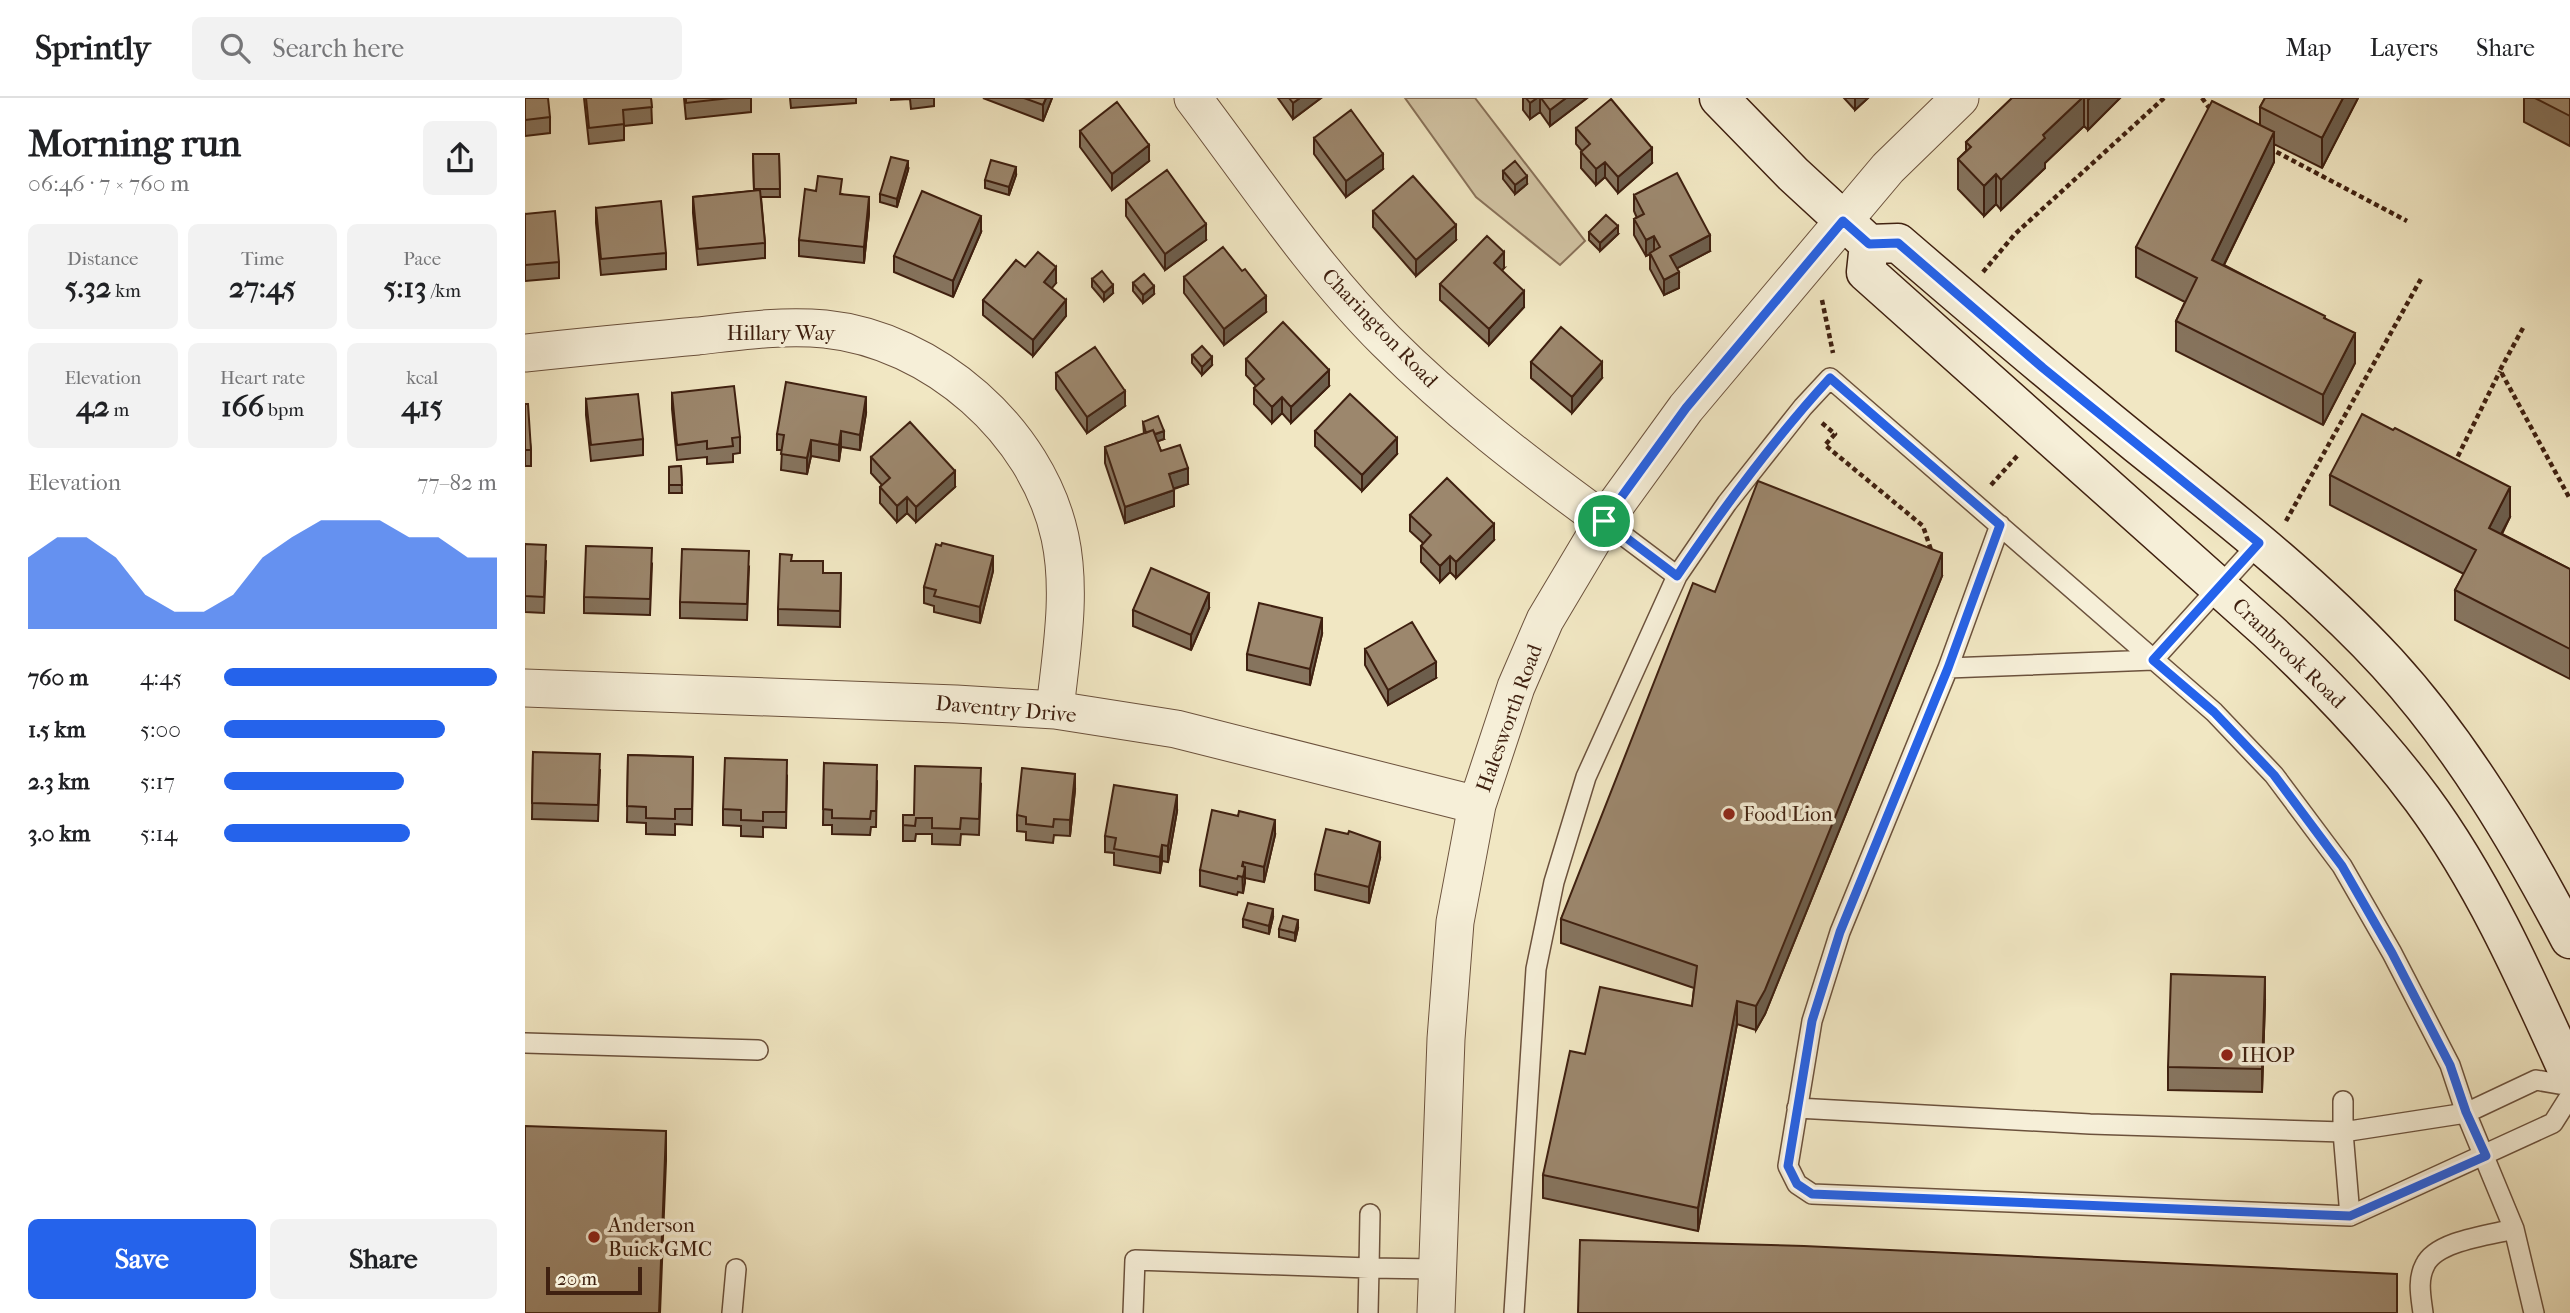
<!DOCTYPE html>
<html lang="en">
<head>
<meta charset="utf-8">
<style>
  body { margin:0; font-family:"IM FELL French Canon",serif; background:#f2f2f2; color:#202124; height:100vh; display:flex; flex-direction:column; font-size:26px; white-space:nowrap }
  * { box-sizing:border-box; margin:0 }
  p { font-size:23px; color:#757577 }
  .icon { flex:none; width:38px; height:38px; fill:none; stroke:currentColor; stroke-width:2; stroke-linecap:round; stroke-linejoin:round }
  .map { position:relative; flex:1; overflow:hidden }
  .panel { display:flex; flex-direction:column; background:#fff; width:525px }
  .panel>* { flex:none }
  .scale { position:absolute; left:21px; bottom:18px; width:96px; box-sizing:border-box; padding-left:7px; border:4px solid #3f2010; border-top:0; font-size:19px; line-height:24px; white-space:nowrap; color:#3f2010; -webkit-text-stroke:5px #f6efd8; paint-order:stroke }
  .pin { position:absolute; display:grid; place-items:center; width:60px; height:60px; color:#fff; margin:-30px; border:4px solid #fff; border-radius:50%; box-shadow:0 2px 7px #0007 }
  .round { display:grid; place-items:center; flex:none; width:74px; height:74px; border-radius:10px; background:#f2f2f2 }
  .headline { display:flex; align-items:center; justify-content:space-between; height:119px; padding:0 28px }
  h1 { font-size:38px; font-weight:800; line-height:52px }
  .figures { display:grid; grid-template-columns:repeat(3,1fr); gap:10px; height:119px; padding:7px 28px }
  .figures div { display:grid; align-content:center; border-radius:10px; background:#f2f2f2; text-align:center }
  .figures b { font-size:30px; font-weight:800 }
  .figures small { font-size:19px; font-weight:400 }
  .figures p { font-size:19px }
  .chart { height:196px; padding:14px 28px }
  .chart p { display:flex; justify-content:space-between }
  .chart svg { width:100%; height:126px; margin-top:7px; fill:#2563eb; opacity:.7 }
  .action { display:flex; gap:14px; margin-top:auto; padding:14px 28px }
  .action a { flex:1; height:80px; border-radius:10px; background:#2563eb; color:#fff; font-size:28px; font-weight:800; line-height:80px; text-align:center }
  .action a+a { background:#f2f2f2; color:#202124 }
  ul { padding:0 28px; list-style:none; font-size:23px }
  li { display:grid; grid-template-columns:112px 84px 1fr; align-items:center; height:52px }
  li i { height:18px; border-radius:9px; background:#2563eb }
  header { display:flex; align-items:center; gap:42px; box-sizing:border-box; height:98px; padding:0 35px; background:#fff; border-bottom:2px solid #e0e0e0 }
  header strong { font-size:33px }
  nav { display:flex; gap:38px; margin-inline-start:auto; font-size:24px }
  .search { width:490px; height:63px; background:#f2f2f2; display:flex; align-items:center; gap:18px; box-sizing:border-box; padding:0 24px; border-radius:10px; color:#757577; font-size:26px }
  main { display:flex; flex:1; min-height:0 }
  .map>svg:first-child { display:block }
  .green { fill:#d3c5a5; stroke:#89725a; stroke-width:2 }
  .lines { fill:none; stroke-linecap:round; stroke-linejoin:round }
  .lane-casing { stroke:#6c523d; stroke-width:22 }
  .street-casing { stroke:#6c523d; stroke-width:39 }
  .secondary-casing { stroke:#3f2010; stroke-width:41 }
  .path { stroke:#3f2010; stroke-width:4.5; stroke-dasharray:5 3.5; stroke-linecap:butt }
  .lane { stroke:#f6efd8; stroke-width:19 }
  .street { stroke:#f6efd8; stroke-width:37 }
  .secondary { stroke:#f6efd8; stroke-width:38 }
  .wall { fill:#86745e; stroke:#3f2010; stroke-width:2 }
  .shaded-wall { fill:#6d5e4c; stroke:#3f2010; stroke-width:2 }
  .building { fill:#9c876d; stroke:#3f2010; stroke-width:2 }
  .route-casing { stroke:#fff; stroke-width:14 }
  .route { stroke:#2563eb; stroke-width:9 }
  .poi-dot { fill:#8f2418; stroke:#f6efd8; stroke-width:2.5 }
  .labels { text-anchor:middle; stroke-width:7; stroke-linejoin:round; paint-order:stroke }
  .street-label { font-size:21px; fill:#3f2010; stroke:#f6efd8 }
  .poi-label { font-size:21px; fill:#3f2010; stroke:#f6efd8; text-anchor:start }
</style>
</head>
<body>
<header>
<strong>Sprintly</strong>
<div class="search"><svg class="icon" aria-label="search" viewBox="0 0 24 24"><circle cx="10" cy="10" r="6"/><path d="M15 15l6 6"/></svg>Search here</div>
<nav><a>Map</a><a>Layers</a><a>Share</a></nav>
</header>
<main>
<section class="panel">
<div class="headline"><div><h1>Morning run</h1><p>06:46 · 7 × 760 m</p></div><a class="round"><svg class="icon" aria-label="share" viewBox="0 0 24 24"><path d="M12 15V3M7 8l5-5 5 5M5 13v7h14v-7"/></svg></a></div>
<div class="figures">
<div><p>Distance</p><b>5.32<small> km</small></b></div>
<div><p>Time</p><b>27:45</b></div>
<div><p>Pace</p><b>5:13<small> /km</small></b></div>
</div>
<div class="figures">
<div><p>Elevation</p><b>42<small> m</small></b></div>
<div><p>Heart rate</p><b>166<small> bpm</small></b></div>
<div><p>kcal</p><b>415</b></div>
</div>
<div class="chart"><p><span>Elevation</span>77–82 m</p>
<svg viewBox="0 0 160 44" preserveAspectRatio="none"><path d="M0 44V19L10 12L20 12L30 19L40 32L50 38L60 38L70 32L80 19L90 12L100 6L110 6L120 6L130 12L140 12L150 19L160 19V44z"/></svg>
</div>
<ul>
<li><b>760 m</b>4:45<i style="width:100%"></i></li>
<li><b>1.5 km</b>5:00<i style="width:81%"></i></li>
<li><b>2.3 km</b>5:17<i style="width:66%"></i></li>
<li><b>3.0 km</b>5:14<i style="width:68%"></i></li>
</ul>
<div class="action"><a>Save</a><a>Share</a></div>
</section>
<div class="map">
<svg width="2045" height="1215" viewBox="0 0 2045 1215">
  <rect width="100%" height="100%" fill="#f1e7c3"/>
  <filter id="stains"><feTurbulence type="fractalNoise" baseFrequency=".00286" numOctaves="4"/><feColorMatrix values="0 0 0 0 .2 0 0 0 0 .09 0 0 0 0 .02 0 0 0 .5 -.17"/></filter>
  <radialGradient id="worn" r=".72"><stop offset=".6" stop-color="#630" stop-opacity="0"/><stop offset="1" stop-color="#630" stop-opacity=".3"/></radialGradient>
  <path class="green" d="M880 0H950L1060 143 1035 167 951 99Z"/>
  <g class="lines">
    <g class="lane-casing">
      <path id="lane" d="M1079 423 1152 478
        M1734 445 1628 562 1423 570 1315 834 1287 923 1263 1068 1272 1086 1287 1096 1825 1118 2028 1025 2045 998
        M1423 570 1475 427
        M0 945 233 952
        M1818 1003V1034L1825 1118
        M1272 1010 1565 1026 1818 1034 1941 1015 2011 982 2045 988
        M845 1116 844 1170 913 1171
        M207 1215 211 1171
        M608 1215 610 1162 844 1170 843 1215
        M989 1215 1011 871 1029 784 1061 679 1152 478 1202 405 1278 309 1305 280 1689 614 1749 677 1817 768 1867 855 1925 967 1941 1015 1989 1131 2009 1215
        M1898 1215C1896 1199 1892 1182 1900 1167 1911 1143 1965 1137 1989 1131"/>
    </g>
    <g class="street-casing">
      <path id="street" d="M668 0C730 82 788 170 861 243 928 310 1002 367 1079 423
        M0 255C58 249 116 243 173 238 215 233 258 227 300 231 408 242 512 333 535 439 547 495 536 555 530 612
        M0 590 431 606 530 612 651 631 952 707
        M911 1215 921 941 930 824 952 707 991 589 1020 522 1079 423 1161 310 1363 70 1435 0"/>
    </g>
    <g class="secondary-casing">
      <path id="secondary" d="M1194 0 1268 76 1344 146 1373 145C1452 213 1531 280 1612 346 1698 415 1786 483 1862 565 1937 647 1994 744 2045 841
        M1344 146 1341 174 1742 532C1798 584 1851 639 1897 701 1959 785 2002 883 2045 978"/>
    </g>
    <path class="path" d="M1677 0 1685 11
      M1744 50 1882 123
      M1458 174 1490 136 1639 0
      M1297 202 1308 255
      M1998 230 1975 272 2045 401
      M1297 325 1310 336 1300 347 1398 428 1406 452
      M1929 366 1975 273
      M1466 387 1493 357
      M1761 423 1897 179"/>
    <use href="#lane" class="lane"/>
    <use href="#street" class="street"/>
    <use href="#secondary" class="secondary"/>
  </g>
  <path class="wall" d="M0 0 25 19V35L0 38Z
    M59 0H126L127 25 99 28V42L64 46Z
    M159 0H226V14L161 21Z
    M265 0H331V5L266 10Z
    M366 0H409V8L386 11 385 1 366 2Z
    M458 0H527L518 23Z
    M753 0H796L768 21Z
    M998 0H1062L1025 28 1015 14 1005 21 998 12Z
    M1319 0H1343L1330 12Z
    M1487 0H1595L1563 32 1559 28 1520 65V70L1476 112 1471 106 1459 118 1433 91V61L1441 53V44Z
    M1740 0H1833L1797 70 1749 46V64L1699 167 1800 220 1830 265 1798 327 1651 253V223L1660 204 1611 179V149L1735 27V9Z
    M1999 0H2045V48L1999 24Z
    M1051 30 1127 65 1093 95 1080 79 1071 87 1056 70V54L1057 53 1051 46Z
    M555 33 624 63 587 92 555 49Z
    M789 40 858 71 821 99 789 56Z
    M228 56H254L255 99H236L240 145V160L173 167 168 115V99L229 93Z
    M383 72 372 109 355 104V96Z
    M978 73 1002 86 990 96 978 81Z
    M491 77 484 97 460 90V82Z
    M291 93 317 96 344 115 339 165 274 158V142Z
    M1109 97 1185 153 1152 170 1154 190 1139 197 1125 171V156L1121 158 1109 137V121L1112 120 1109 113Z
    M601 102 681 142 640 172 601 118Z
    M71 110 141 155V171L76 177 71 125Z
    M848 113 931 142 891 178 848 129Z
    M0 116 34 164V180L0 183Z
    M456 134 428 199 369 174V158Z
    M1064 134 1093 136 1075 153 1064 142Z
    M500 169 531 185 526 190 541 218 508 258 458 217V202Z
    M979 170 977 172 999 209 964 247 915 202V186Z
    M659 179 741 214 699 247 659 195Z
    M567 181 588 195 579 203 567 189Z
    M608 185 629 196 618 205 608 193Z
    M667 257 687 267 677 277 667 265Z
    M721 261 804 288 766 325 757 315 747 325 729 306V290L731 288 721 277Z
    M1006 264 1077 280 1047 315 1006 280Z
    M531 275 600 308 562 335 531 291Z
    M147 295 215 339V355L208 356V364L182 366V359L152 362 147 311Z
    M61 301 118 341V357L66 363 61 317Z
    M0 306 6 352V368H0Z
    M341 315 335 352 316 349 314 363 286 358 282 376 256 372 257 352H252V336Z
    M618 324 639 341 632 343 636 353 663 386 649 391V408L600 425 580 365V349L619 336Z
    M790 333 872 356 837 393 790 348Z
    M346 359 430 389 391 424 382 415 372 424 355 405V389L357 387 346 375Z
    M156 368 157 395H144V369Z
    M1805 377 1985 419 1977 436 2045 471V581L1930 522V492L1939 476 1805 407Z
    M885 417 969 442 931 480 925 474 915 484 896 464V448L898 445 885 433Z
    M0 446 21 463 19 515 0 514Z
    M416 448 468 473 455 525 409 514V508L399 505V489Z
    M267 463 298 475H316L315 529 253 527V511Z
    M127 466 125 517 59 515V499Z
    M224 469 222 522 155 520V504Z
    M1417 478 1240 916 1231 932 1212 926 1173 1133 1018 1100V1077L1060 956 1167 908 1169 890 1036 845V821L1190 494Z
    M684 510 666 552 608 528V512Z
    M797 536 785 587 722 572V556Z
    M840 551 911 580 863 607 840 567Z
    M8 654 75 672 73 723 7 721Z
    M103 657 168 659 167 727 150 726V737L121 736V725L102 724Z
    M299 665 352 683 351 729H346L345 737 307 736V727H298Z
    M262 678 261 730 238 729V739L216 738V728L198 727V711Z
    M456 686 454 737 436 736 435 747 407 746V736H391L390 743H378V717H389Z
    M550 692 545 738 529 737 528 745 501 742V734L492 733V717Z
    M652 713 643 764 637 763 635 775 589 767V755L580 754V738Z
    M750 737 739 784 720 780 718 795 713 794 712 797 675 788V772Z
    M855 760 844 805 790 792V776Z
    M748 819 744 836 718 829V821Z
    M773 830 770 843 754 839V831Z
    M1740 903 1737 994 1643 992V969Z"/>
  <path class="shaded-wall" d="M521 0H527L518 23V7Z
    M775 0H796L768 21V5Z
    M1012 0H1015V14L1005 21V5Z
    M1041 0H1062L1025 28V12Z
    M1330 0H1343L1330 12Z
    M1557 0H1559V28L1520 65V70L1476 112V82L1518 37Z
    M1565 0H1595L1563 32V2Z
    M1818 0H1833L1797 70V40Z
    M1749 34V64L1687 191V162Z
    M624 47V63L587 92V76Z
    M1127 50V65L1093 95V79Z
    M858 56V71L821 99V83Z
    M383 63V72L372 109V101Z
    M1080 64V79L1071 87V71Z
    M491 69V77L484 97V89Z
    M1471 76V106L1459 118V88Z
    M1002 78V86L990 96V87Z
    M344 99V115L339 165V149Z
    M456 118V134L428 199V183Z
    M681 126V142L640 172V156Z
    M931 127V142L891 178V162Z
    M1093 128V136L1075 153V145Z
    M1185 137V153L1145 174V158Z
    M1129 138V154L1121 158V142Z
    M979 154V170L969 181V165Z
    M531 169V185L519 200V184Z
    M1154 174V190L1139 197V182Z
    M588 187V195L579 203V195Z
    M629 188V196L618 205V197Z
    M999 193V209L964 247V231Z
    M741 198V214L699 247V231Z
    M541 202V218L508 258V242Z
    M1830 235V265L1798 327V297Z
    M687 259V267L677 277V269Z
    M1077 264V280L1047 315V299Z
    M804 272V288L766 325V309Z
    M600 293V308L562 335V319Z
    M341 299V315L335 352V337Z
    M757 299V315L747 325V309Z
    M316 333V349L314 363V347Z
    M639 333V341L623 347V339Z
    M872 340V356L837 393V377Z
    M286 342V358L282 376V360Z
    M663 370V386L644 392V376Z
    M430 373V389L391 424V409Z
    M1985 389V419L1964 459V430Z
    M649 392V408L600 425V409Z
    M382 399V415L372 424V408Z
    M969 426V442L931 480V464Z
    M1417 455V478L1240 916 1231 932V908Z
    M468 458V473L455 525V509Z
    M925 458V474L915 484V468Z
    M684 495V510L666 552V537Z
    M797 520V536L785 587V571Z
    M911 564V580L863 607V592Z
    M550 676V692L545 738V722Z
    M652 697V713L643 764V748Z
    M750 722V737L739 784V769Z
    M855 744V760L844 805V789Z
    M637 747V763L635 775V759Z
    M718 764V779L720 769V785L718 795 717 768Z
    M748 811V819L744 836V828Z
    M773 822V830L770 843V835Z
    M1740 879V903L1737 994V971Z
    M1212 903V926L1173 1133V1110Z
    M141 1033V1063L135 1215H134Z"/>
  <path class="building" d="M0 0H23L25 19 0 22Z
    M61 0H126L127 9 98 12 99 26 64 30Z
    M161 0H205L161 5Z
    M499 0H521L518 7Z
    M764 0H775L768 5Z
    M1001 0H1012L1005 5Z
    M1016 0H1041L1025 12Z
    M1487 0H1557L1518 37 1520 40 1476 82 1471 76 1459 88 1433 61 1446 49 1441 44Z
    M1740 0H1818L1797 40 1735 9Z
    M2010 0H2045V18Z
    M1086 1 1127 50 1093 79 1080 64 1071 71 1056 54 1065 46 1051 30Z
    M1687 3 1749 34 1687 162 1800 218 1799 220 1830 235 1798 297 1651 223 1672 180 1611 149Z
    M592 4 624 47 587 76 555 33Z
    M826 12 858 56 821 83 789 40Z
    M228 56H254L255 91H229Z
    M366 59 383 63 372 101 355 96Z
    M466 62 491 69 484 89 460 82Z
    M990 63 1002 78 990 87 978 73Z
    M642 72 681 126 640 156 601 102Z
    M1152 75 1185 137 1145 158 1154 174 1139 182 1125 155 1135 149 1129 138 1121 142 1109 121 1119 116 1109 97Z
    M293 78 317 81 315 96 344 99 339 149 274 142 280 91 291 93Z
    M888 78 931 127 891 162 848 113Z
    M235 92 240 145 173 151 168 99Z
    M397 93 456 118 428 183 369 158Z
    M136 103 141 155 76 161 71 110Z
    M30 113 34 164 0 167V116Z
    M1081 117 1093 128 1075 145 1064 134Z
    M962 138 979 154 969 165 999 193 964 231 915 186Z
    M698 149 717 173 720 171 741 198 699 231 659 179Z
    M513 154 531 169 519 184 541 202 508 242 458 202 491 162 500 169Z
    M577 173 588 187 579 195 567 181Z
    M619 176 629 188 618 197 608 185Z
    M758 224 804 272 766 309 757 299 747 309 729 290 739 281 721 261Z
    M1036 229 1077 264 1047 299 1006 264Z
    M677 248 687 259 677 269 667 257Z
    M570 249 600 293 562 319 531 275Z
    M261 284 341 299 335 337 316 333 314 347 286 342 282 360 256 356 259 337 252 336Z
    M209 288 215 339 207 340 208 348 182 351V343L152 347 147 295Z
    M113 296 118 341 66 347 61 301Z
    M825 296 872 340 837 377 790 333Z
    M0 306H3L6 352H0Z
    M1837 316 1868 332 1870 330 1985 389 1964 430 2045 471V551L1930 492 1951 452 1805 377Z
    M633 318 639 333 630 336 628 332 621 335 618 324Z
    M385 324 430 373 391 409 382 399 372 408 355 389 365 380 346 359Z
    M628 332 636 353 655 347 663 370 644 376 649 392 600 409 580 349Z
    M156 368 157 387H144V369Z
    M922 380 969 426 931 464 925 458 915 468 896 448 906 437 885 417Z
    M1233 383 1417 455 1240 892 1231 908 1212 903 1173 1110 1018 1077 1045 953 1060 956 1075 889 1167 908 1172 868 1036 821 1168 485 1190 494Z
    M417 445 468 458 455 509 409 498 411 492 399 489 411 446 416 448Z
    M0 446 21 447 19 499 0 498Z
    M61 448 127 450 125 501 59 499Z
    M157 451 224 453 222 506 155 504Z
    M255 456 267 457 266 463H298V475H316L315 513 253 511Z
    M626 470 684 495 666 537 608 512Z
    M734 505 797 520 785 571 722 556Z
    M887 524 911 564 863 592 840 551Z
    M8 654 75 656 73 707 7 705Z
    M103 657 168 659 167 711H150V721L121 720V709L102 708Z
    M200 660 262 662 261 714H238V723L216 722V712L198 711Z
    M299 665 352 667 351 713H346L345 721 307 720V712L298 711Z
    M390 668 456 670 454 721 436 720 435 731 407 730V720H391L390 728 378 727V717H389Z
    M497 670 550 676 545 722 529 721 528 729 501 726V719L492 717Z
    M589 687 652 697 643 748 637 747 635 759 589 751 591 740 580 738Z
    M687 712 713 718 714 713 750 722 739 769 718 764 717 768 720 769 718 779 713 778 712 781 675 772Z
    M801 731 823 736 824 733 855 744 844 789 790 776Z
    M723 805 748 811 744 828 718 821Z
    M758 818 773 822 770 835 754 831Z
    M1646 876 1740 879 1737 971 1643 969Z
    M0 1028 141 1033 134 1215H0Z
    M1055 1142 1279 1148 1872 1176V1215H1053Z"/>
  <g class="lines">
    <g class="route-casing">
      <path id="route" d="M1318 123 1344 146 1373 145 1518 270 1734 445 1628 562 1689 614 1749 677 1817 768 1867 855 1925 967 1941 1014 1961 1058 1825 1118 1287 1096 1272 1086 1263 1068 1287 923 1315 834 1423 570 1475 427 1305 280C1248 342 1199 409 1152 478L1079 423 1161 310Z"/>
    </g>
    <use href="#route" class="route"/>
  </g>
  <g class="poi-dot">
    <circle cx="1204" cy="716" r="7"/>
    <circle cx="1702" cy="957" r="7"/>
    <circle cx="69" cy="1139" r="7"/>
  </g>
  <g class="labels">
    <g class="street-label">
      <text transform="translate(855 230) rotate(46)" y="7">Charington Road</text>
      <text x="256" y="242">Hillary Way</text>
      <text transform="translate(1764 555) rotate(44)" y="7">Cranbrook Road</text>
      <text transform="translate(481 611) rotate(5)" y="7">Daventry Drive</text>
      <text transform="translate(984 620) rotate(-70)" y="7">Halesworth Road</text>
    </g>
    <g class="poi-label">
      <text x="1218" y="723">Food Lion</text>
      <text x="1716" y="964">IHOP</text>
      <text x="83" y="1134">Anderson<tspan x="83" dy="24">Buick GMC</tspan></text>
    </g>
  </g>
  <rect width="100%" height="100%" filter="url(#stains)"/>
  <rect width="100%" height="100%" fill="url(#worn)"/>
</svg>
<div class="scale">20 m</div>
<div class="pin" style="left:1079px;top:423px;background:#1e9e55"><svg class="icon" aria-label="arrive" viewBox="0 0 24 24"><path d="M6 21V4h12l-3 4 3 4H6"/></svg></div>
</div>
</main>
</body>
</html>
